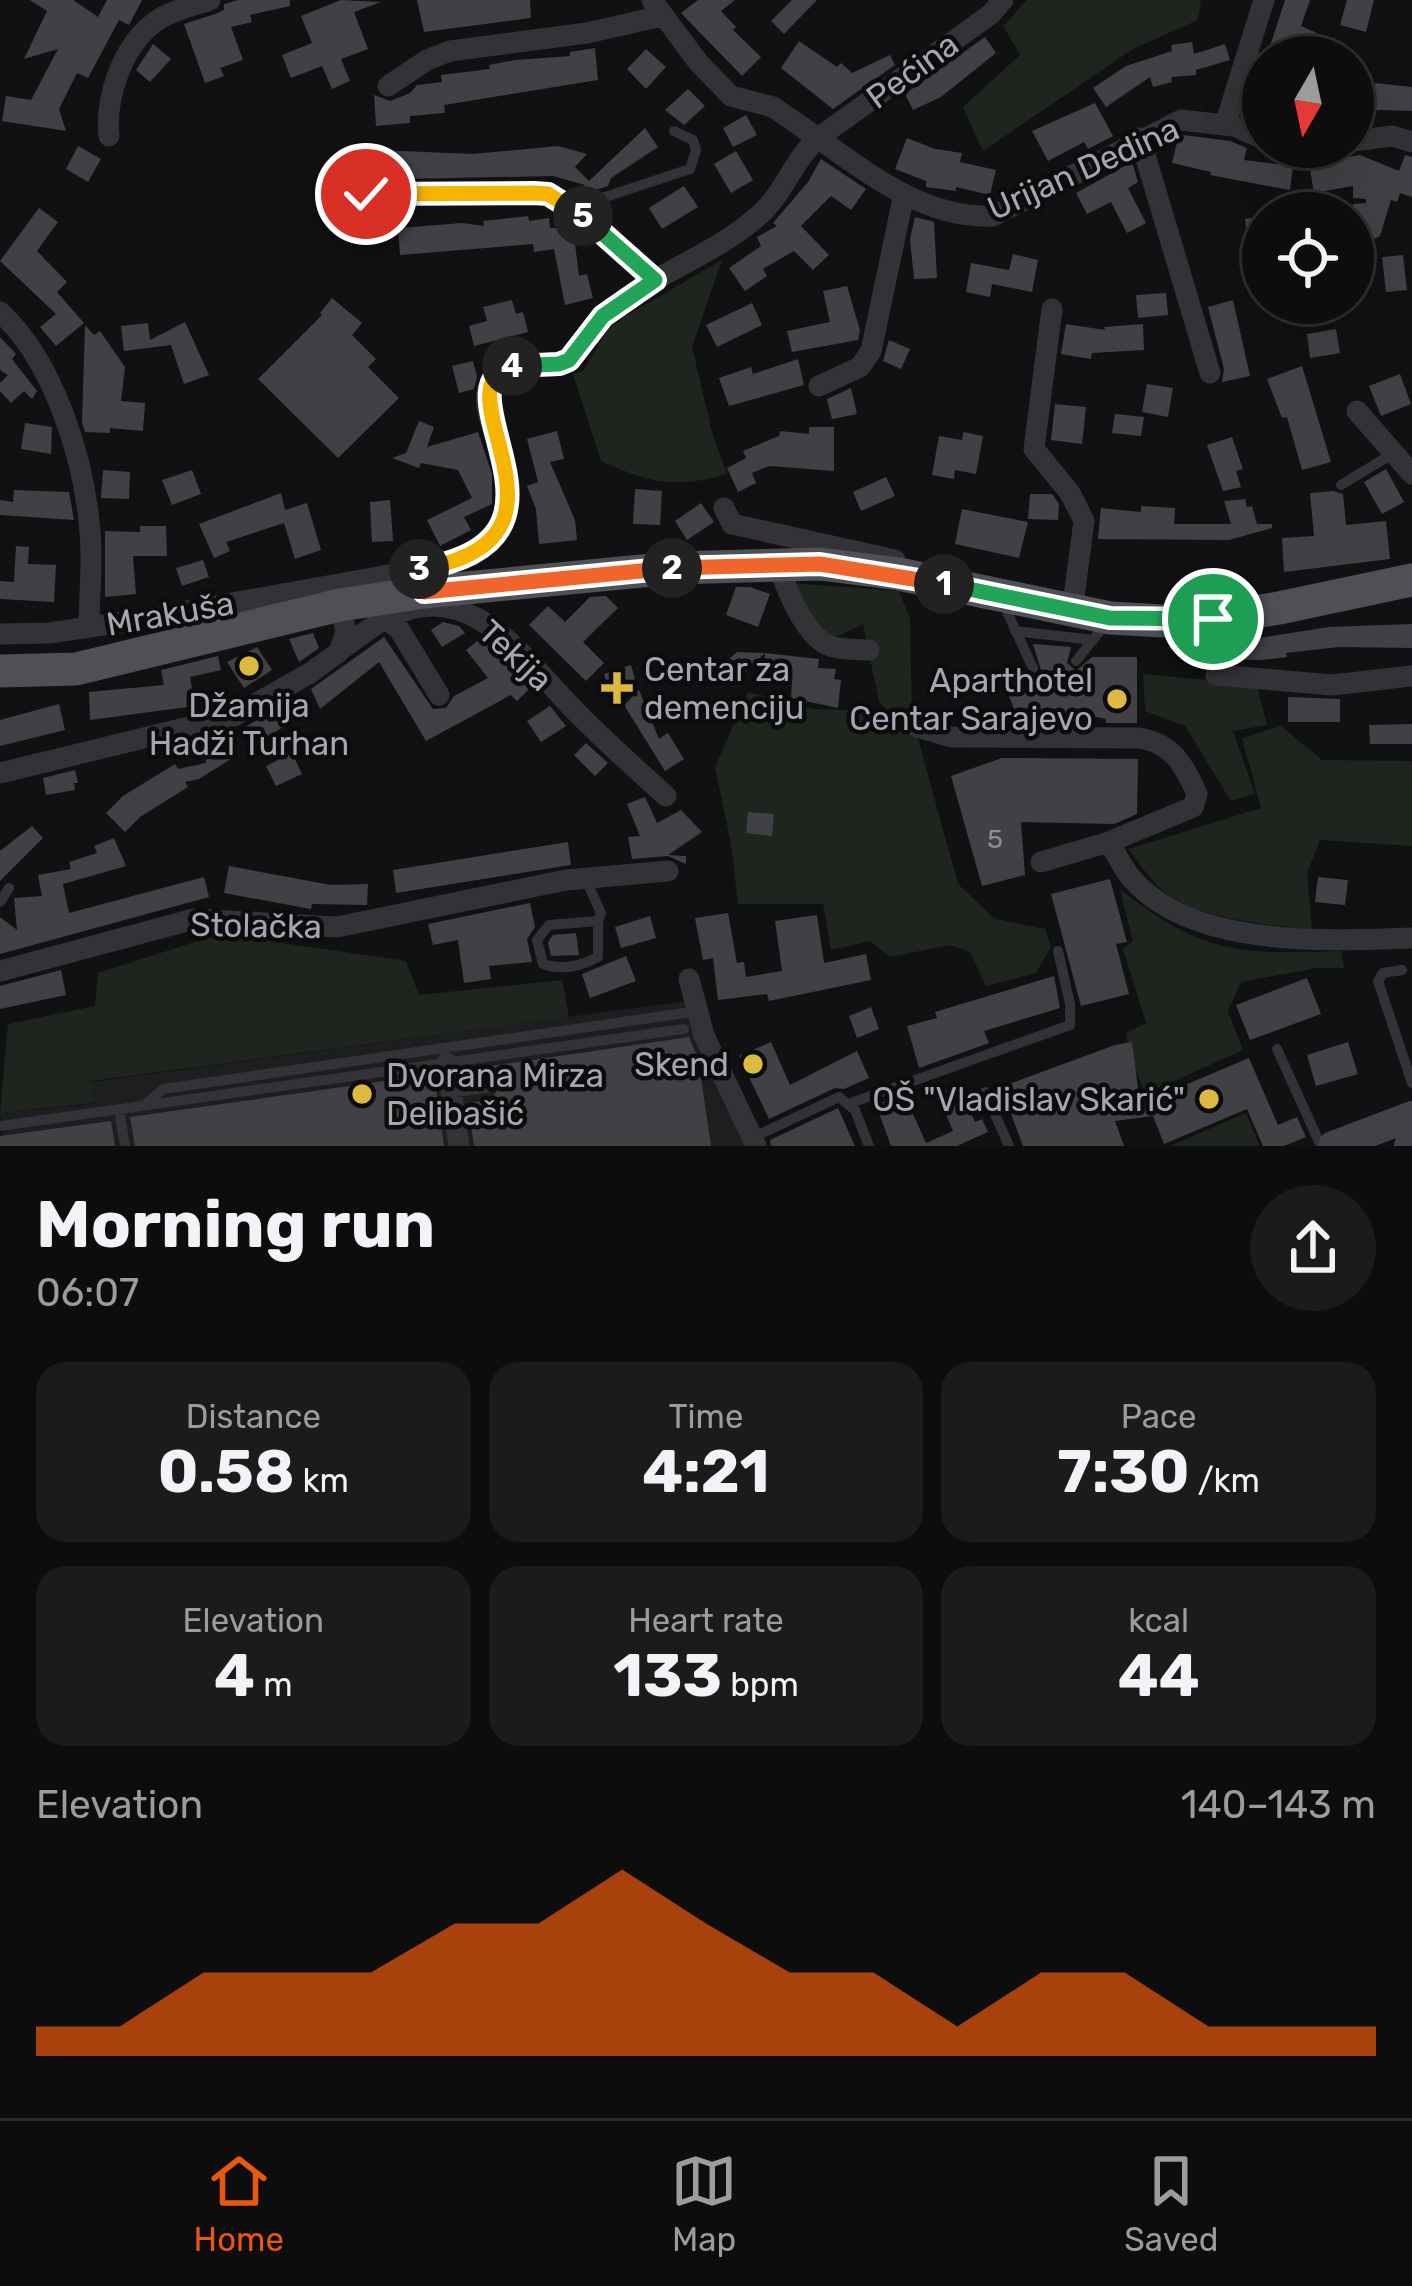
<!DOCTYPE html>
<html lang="en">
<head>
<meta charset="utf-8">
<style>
  body { margin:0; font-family:Rubik,sans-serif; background:#1b1b1c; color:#f1f3f6; height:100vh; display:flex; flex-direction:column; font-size:45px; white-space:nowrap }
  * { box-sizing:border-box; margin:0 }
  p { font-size:39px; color:#9a9c9e }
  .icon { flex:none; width:66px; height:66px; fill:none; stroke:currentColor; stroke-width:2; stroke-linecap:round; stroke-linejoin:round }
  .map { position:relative; height:1146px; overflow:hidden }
  .sheet { display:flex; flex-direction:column; background:#0d0d0e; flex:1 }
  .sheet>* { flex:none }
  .needle { width:78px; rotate:189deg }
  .tools { position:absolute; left:1242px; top:36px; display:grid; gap:24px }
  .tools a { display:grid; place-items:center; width:132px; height:132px; border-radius:50%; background:#0d0d0e; box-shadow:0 12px 48px #0002,0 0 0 3px #2d2d2e; font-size:60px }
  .pin { position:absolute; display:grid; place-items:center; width:102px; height:102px; color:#fff; margin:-51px; border:6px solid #fff; border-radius:50%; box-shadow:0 3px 12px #0007 }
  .km { position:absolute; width:60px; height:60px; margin:-30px; border-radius:50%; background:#222; color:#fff; font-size:33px; line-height:60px; text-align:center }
  .round { display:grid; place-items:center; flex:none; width:126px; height:126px; border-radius:63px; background:#1b1b1c }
  .headline { display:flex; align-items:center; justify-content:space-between; height:204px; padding:0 36px }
  h1 { font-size:66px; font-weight:700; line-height:90px }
  .stats { display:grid; grid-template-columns:repeat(3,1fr); gap:18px; height:204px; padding:12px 36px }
  .stats div { display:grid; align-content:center; border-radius:30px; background:#1b1b1c; text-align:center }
  .stats b { font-size:60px; font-weight:700 }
  .stats small { font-size:33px; font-weight:400 }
  .stats p { font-size:33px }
  .chart { height:336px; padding:24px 36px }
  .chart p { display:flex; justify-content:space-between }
  .chart svg { width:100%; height:216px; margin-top:12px; fill:#ea580c; opacity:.7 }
  .menu { display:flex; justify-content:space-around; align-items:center; height:168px; border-top:3px solid #2d2d2e; background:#0d0d0e; font-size:33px; color:#9a9c9e }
  .menu a { display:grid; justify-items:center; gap:6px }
  .menu .current { color:#ea580c }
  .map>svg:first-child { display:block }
  .built { fill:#1e1d1f }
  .green { fill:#1e251f }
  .building { fill:#414145 }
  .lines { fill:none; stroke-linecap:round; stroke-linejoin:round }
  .lane { stroke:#333337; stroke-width:10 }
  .street { stroke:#333337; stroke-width:21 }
  .secondary { stroke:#414247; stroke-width:30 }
  .primary { stroke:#4f5056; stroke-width:33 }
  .split-1-casing { stroke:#fff; stroke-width:24 }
  .split-2-casing { stroke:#fff; stroke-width:24 }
  .split-3-casing { stroke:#fff; stroke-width:24 }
  .split-4-casing { stroke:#fff; stroke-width:24 }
  .split-5-casing { stroke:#fff; stroke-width:24 }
  .split-6-casing { stroke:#fff; stroke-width:24 }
  .split-1 { stroke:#22a559; stroke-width:15 }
  .split-2 { stroke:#f0652b; stroke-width:15 }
  .split-3 { stroke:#f0652b; stroke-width:15 }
  .split-4 { stroke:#f5b400; stroke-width:15 }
  .split-5 { stroke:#22a559; stroke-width:15 }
  .split-6 { stroke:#f5b400; stroke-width:15 }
  .poi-dot { fill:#ddb93f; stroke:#0c0c0d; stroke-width:4.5 }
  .labels { text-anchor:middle; stroke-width:9; stroke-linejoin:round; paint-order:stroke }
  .number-label { font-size:27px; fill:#8b8e97 }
  .street-label { font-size:33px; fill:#a4a7b2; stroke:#0c0c0d }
  .poi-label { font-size:33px; fill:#a4a7b2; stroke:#0c0c0d; text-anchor:end }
</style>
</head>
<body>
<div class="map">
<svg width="1412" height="1146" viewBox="0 0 1412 1146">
  <rect width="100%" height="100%" fill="#111113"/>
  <path class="built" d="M686 1001 749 1146H4L0 1113 92 1104 90 1082Z"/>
  <path class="green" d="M1027 0H1201L1198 20 1133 49 983 151 963 107 1020 55 1003 26Z
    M722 260 692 347 712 432 727 474C675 489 650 483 601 461L573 374 583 371 608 330 622 318Z
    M790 583 899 591 910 619 912 717 958 884 995 919 1045 929 1051 947 1036 973 986 986 970 952 950 945 890 957 870 941 831 950 823 904H738L731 844 715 767 748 692 814 709 887 711 879 702 863 624 836 637 810 627Z
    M1143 674 1257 685 1267 725 1233 731 1255 794 1231 801 1185 726 1145 711Z
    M1281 726 1322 760 1412 761V846L1320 840 1307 873 1312 929C1269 926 1189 918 1158 886 1147 875 1138 861 1128 849L1261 808 1242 738Z
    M1120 889C1200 954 1242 955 1341 951L1344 968H1317L1241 982 1228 1011 1243 1050 1145 1094 1130 1055 1126 1033 1146 1023 1123 949 1133 941Z
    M220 934 406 961 419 995 562 980 569 1017 91 1081 93 1103 0 1113 8 1024 95 1006 98 973Z
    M1246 1113 1260 1146H1170Z"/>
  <path class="building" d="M30 0H73L98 17 107 0H142L129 25 119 20 88 78 77 73 59 109 66 131 2 121 6 96 31 100 58 49 24 59 47 11Z
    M238 0H290V6L250 15 252 22 231 27 243 60 220 68 224 76 205 83 184 24 215 14 224 10V4Z
    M341 0 381 2 354 12 368 49 341 59 350 81 332 89 322 66 291 78 282 55 312 43 301 16Z
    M417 0H530L531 18 424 32Z
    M698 0H735L721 11 736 27 733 30 761 57 742 76 681 13Z
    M792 0H817L784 34 771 21Z
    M1285 0H1310L1301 26 1317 33 1310 57 1270 46Z
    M1347 0H1374L1366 32 1340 25Z
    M985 37 996 53 941 97 913 110 905 94Z
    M799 41 837 67 841 63 852 73 890 55 895 65 833 109 781 68Z
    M1192 42 1194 54 1225 44 1230 60 1196 70V75L1171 77 1172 82 1153 87 1150 77 1106 107 1093 88 1126 66 1172 51 1171 45Z
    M153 44 171 59 150 82 136 70Z
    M595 48 598 80 444 105 445 113 410 116V123L376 126 374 95 390 101 410 93 417 85 442 82 441 75 490 69 489 65 516 60 570 56V52Z
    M646 49 666 67 646 89 627 69Z
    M1375 83 1412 87V111L1353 109V86L1375 89Z
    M688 89 705 106 684 125 665 110Z
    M1095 103 1113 136 1088 149 1084 142 1048 161 1032 131Z
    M746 115 757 135 733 147 723 128Z
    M645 128 658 147 611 178 608 186 587 193 582 187 585 185 553 176 354 180V149L473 154 558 146 587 154 575 167 589 181Z
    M1184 135 1230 141 1247 148 1244 160 1293 166 1290 190 1210 175 1211 172 1172 163 1178 138Z
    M907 138 935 149 962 153 960 162 996 170 990 195 956 187V191L926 187V181L895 169Z
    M78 146 101 159 88 182 66 169Z
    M736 151 753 180 731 193 714 164Z
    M1360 155 1399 171 1405 155 1412 157V197L1400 193 1397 202 1391 200 1380 236 1353 250V204L1366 203V199L1353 198V186L1314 193 1309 164Z
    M821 159 866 189 851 210 831 196 801 226 829 255 813 270 794 251 763 269 767 276 745 291 729 268 761 246 757 237 777 226 773 223 808 182Z
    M1132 162 1138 182 1128 188 1146 223 1127 233 1111 202 1087 214 1076 193Z
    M684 186 698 207 662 229 649 208Z
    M39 208 58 222 37 251 67 282 57 292 84 323 56 346 40 327 56 314 0 261Z
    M528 216 529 221 549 218 550 228H573L579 276 587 274 593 298 565 305 554 249 534 252 533 244 400 255 398 228 462 223 484 226 483 221Z
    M1263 216V246L1249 248 1245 219Z
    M915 217 934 222 937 278 914 279 910 239Z
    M1013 254 1038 260 1032 292 992 284 990 297 966 292 971 263 1009 270Z
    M1403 255 1407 290 1386 292 1382 257Z
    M847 286 860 330 858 340 792 352 787 331 830 322 823 291Z
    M1166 293 1168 315 1138 318 1136 295Z
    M332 298 362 323 352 335 376 359 368 367 399 398 338 458 258 379 322 315 320 313Z
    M512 300 516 314 523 312 528 332 474 346 469 326 487 321 483 307Z
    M1233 300 1250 376 1222 382 1224 369 1208 307Z
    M752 303 762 325 717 347 706 325Z
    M185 322 209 375 184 384 171 345 124 351 121 326 148 323 150 340Z
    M1066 324 1105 330 1104 327 1143 324 1144 350 1092 353 1091 359 1061 354Z
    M85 325 94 335 100 331 125 367 121 401 145 403 143 431 110 428V433L85 432 82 422Z
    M1336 329 1340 353 1310 358 1307 334Z
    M0 337 16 354 12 359 37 391 32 399 24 391 11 403 0 391V383L8 375 0 370Z
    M889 340 910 349 901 369 883 361Z
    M798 359 804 385 729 406 719 378 751 367 753 374Z
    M473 361 477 377 474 389 459 393 452 366Z
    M1302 366 1331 462 1302 470 1287 417 1282 418 1267 379Z
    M1400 374 1411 404 1381 416 1369 386Z
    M1147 384 1173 388 1168 417 1142 412Z
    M851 388 857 414 832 419 827 399Z
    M1055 404 1086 407 1082 444 1051 440Z
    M1115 414 1144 417 1141 436 1112 433Z
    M419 421 434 427 427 447 478 432 492 474V504L464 517 471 530 440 546 427 520 472 498 458 470 421 463 419 468 392 458 406 453Z
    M25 423 52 427 51 454 21 449Z
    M809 427H834V471L769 466 752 473 756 483 738 492 727 468 746 458 743 451 779 436 780 431 809 434Z
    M557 431 564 459 550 462 575 520 577 540 539 544 536 509 527 486 538 482 527 439Z
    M963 432 983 436 976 474 955 470 954 479 932 475 939 436 962 440Z
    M1232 437 1243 469 1236 471 1241 487 1223 491 1207 445Z
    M1386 469 1404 502 1382 514 1364 482Z
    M103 470 130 472 129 499 101 498Z
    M192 470 201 494 172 505 162 480Z
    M886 477 895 496 861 511 853 492Z
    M635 489 662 491 660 525 633 524Z
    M14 490 69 492 74 520 0 515V500L13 502Z
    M1333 491 1343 494 1346 525 1386 521 1390 559 1284 572 1282 538 1314 536 1310 493Z
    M281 493 285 510 307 503 321 550 295 559 284 523 226 542 230 551 214 558 199 524Z
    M1030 494H1052L1059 504 1058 520 1028 519Z
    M1245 499 1247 507 1252 506 1257 524H1272V528L1229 540 1098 539 1101 508 1141 512V506L1175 508 1174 524H1231L1224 501Z
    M390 500 393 541 372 542 370 502Z
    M701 503 714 522 687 540 675 521Z
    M962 509 1028 522 1019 558 955 544Z
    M140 526H166L167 556H133L136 594 105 597V531L140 532Z
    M16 546 29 547 28 564 56 565 54 602 0 599V581L14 582Z
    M203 560 209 577 182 586 176 568Z
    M736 587H750L770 594 758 627 726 615Z
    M606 596 618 608 583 642 604 663 586 681 529 625 548 606 565 622 590 597Z
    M443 622 459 626 465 633 442 647 431 630Z
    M1412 624V648L1339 647 1286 653 1287 657 1260 660 1202 659V640L1234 637 1246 640 1329 627Z
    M313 633 319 648 299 662 289 639Z
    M384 637 433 709 446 708 454 696 488 678 466 650 481 638 532 686 517 701 511 695 426 741 379 662 320 709 311 689Z
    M1033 644 1071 647 1067 663 1076 671 1092 657H1137V723H1106V719L1092 716H1033V706L1016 713 1005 687 1042 673Z
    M257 647 272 670 244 688 227 662Z
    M737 652 765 653 742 676 727 661Z
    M765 653 819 659 818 668 836 669 834 679 841 680 838 708 791 698 792 683 763 682Z
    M218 656 221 670 190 677 195 706 90 720 89 692 164 685 161 670Z
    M631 665 635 679 611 695 604 674Z
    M639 690 659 739 668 733 684 759 665 771 624 705Z
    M1288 697 1340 699V722H1288Z
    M292 701 301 716 254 745 243 728Z
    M59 704 65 730 0 746V720Z
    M550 706 566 726 541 742 527 721Z
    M1412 724V744H1370L1369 725Z
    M229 734 234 757 199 779 185 782 188 787 140 817 125 832 106 813 123 796 175 764 178 769 206 763 204 748Z
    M586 743 608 763 595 776 574 755Z
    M292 753 302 774 276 786 266 766Z
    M1002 758 1138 759 1137 814 1114 824 1021 822 1025 875 982 886 951 776Z
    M75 770 78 783H74L75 790 46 795 43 778Z
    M645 797 657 823 681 810 702 832 668 855 686 856V864L668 856 632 859 628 837 640 836 627 804Z
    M748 812 774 814 772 836 746 833Z
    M32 826 43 838 0 881V851Z
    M114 838 126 866 63 884 69 913 204 877 209 897 0 954V917L17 930 14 898 42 896 38 875 71 869 69 862 97 853 94 846Z
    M568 842 571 865 396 893 393 870Z
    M229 866 331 885 368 884 367 905 312 904 311 909 224 893Z
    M1318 877 1348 880 1345 905 1315 902Z
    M1110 879 1127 942 1116 944 1129 994 1081 1006 1051 894Z
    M530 903 535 927 527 939 532 962 489 966 491 979 464 983 458 940 433 945 428 924Z
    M728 913 737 963 744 962 746 977 782 971 775 921 817 915 824 963 866 954 871 980 769 1001 767 994 718 1000 713 958 703 960 695 918Z
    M650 916 656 938 621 948 615 927Z
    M576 933 579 955 551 956 548 942 553 935Z
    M626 956 636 981 590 998 582 974Z
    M61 970 66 995 0 1009V986Z
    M1054 976 1060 1008 984 1031 989 1043 919 1068 907 1026 937 1018 935 1012Z
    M1307 978 1321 1014 1250 1040 1236 1005Z
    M871 1007 879 1029 857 1038 849 1016Z
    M689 1037 698 1058 711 1146H474L468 1103 489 1100 501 1087 498 1072 484 1067Z
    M771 1042 790 1085 857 1051 869 1078 844 1089 835 1088 769 1119 739 1056Z
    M1132 1042 1140 1104 1249 1058 1278 1125 1297 1117 1306 1137 1284 1146H1263L1247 1109 1164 1144 1153 1116 1115 1121 1124 1146H1023L1001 1087 1115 1045Z
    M1348 1042 1358 1074 1316 1086 1307 1055Z
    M434 1074 444 1146H135L130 1117Z
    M959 1085 975 1122 982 1119 988 1132 957 1146H891L876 1105 904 1094 926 1143 953 1131 937 1094Z
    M838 1108 855 1146H771L770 1140Z
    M111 1121 115 1146H0V1136Z"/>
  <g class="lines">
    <path class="lane" d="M572 208 690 169 696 150 693 140 674 131
      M1341 485 1392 454
      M1002 601 1033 668
      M1015 631 1093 640
      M1076 661 1108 621
      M585 878 601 913 598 921 549 925 537 940 543 964C562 971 581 966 598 957V921
      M0 902 9 888
      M1402 970 1383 973 1378 981 1412 1083
      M1277 1049 1321 1146
      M985 1092 1009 1146
      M147 1103 163 1089 698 1011
      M851 1103 1070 1025V1004L1058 951
      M119 1109 125 1146
      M0 1126 684 1029
      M752 1138 839 1097 855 1110 869 1146"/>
    <path class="street" d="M1003 0 991 14 818 138C870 175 926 219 993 216L1181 120 1234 126 1263 139
      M388 86 427 60 450 51 587 33 662 16
      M1225 125 1264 0
      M109 136C105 98 122 46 155 22 169 11 193 6 210 0
      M1140 138 1210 373
      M1353 141 1392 136 1412 142
      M1280 147 1294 150 1319 147
      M366 194H548L589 220 655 280
      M1052 309 1034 449 1070 493 1084 521 1072 612
      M0 312C54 361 85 461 90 533 93 564 89 596 89 627
      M819 386 860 367 871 351 904 194
      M1357 411 1412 474
      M724 508 732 524 895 560
      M779 565C785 587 802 627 821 641 834 651 854 649 869 650
      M385 619 399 629 439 695
      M0 634 49 633 137 620 445 565C577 514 461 424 492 380 510 352 546 377 569 360 581 352 586 335 596 323 603 314 614 306 624 299 666 270 718 251 757 217 783 196 793 160 818 138L773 107 731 96 698 62 652 0
      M339 651C354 641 369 628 385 619 465 576 517 649 564 699 596 734 631 764 666 796
      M1216 675 1332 685 1412 676
      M917 727 951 737 1140 738C1173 744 1184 765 1197 794L1193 807 1109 842 1041 862
      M0 773 234 716 310 673 339 652 346 632 340 605
      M1109 842C1115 852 1121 864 1128 874 1187 949 1327 941 1412 938
      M0 971 194 919 337 927 566 880 668 871
      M689 979 704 1035 756 1146
      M447 1063 459 1146
      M451 1087 487 1082"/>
    <path class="secondary" d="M1333 1146 1412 1116
      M1409 1146 1412 1145"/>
    <path class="primary" d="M0 671 76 669 340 605 424 592 673 568 820 564 899 574 1110 618 1164 621 1213 619 1279 608 1412 580"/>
  </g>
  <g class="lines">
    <g class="split-1-casing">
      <path id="split-1" d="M944 584 1110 618 1213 619"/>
    </g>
    <g class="split-2-casing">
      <path id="split-2" d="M672 568 820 564 944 584"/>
    </g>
    <g class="split-3-casing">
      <path id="split-3" d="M419 569 424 592 672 568"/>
    </g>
    <g class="split-4-casing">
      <path id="split-4" d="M419 569C600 541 434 389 512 366"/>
    </g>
    <g class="split-5-casing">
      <path id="split-5" d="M512 366 559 364 569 360 603 316 655 280 583 216"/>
    </g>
    <g class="split-6-casing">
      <path id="split-6" d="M366 194 534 193 548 194 583 216"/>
    </g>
    <use href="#split-1" class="split-1"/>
    <use href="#split-2" class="split-2"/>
    <use href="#split-3" class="split-3"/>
    <use href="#split-4" class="split-4"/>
    <use href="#split-5" class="split-5"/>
    <use href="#split-6" class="split-6"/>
  </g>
  <g class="poi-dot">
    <circle cx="249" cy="666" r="12"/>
    <path d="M611 670h12v12h12v12h-12v12h-12v-12h-12v-12h12z"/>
    <circle cx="1117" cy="699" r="12"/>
    <circle cx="753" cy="1064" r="12"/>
    <circle cx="362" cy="1094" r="12"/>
    <circle cx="1209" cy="1099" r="12"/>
  </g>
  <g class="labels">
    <g class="number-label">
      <text x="995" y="848">5</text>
    </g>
    <g class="street-label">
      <text transform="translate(912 70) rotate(-36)" y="12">Pećina</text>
      <text transform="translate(1083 168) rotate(-24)" y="12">Urijan Dedina</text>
      <text transform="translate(170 613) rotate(-10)" y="12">Mrakuša</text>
      <text transform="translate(516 655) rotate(43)" y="12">Tekija</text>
      <text transform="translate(256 925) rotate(1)" y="12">Stolačka</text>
    </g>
    <g class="poi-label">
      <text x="644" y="681" text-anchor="start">Centar za<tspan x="644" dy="38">demenciju</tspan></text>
      <text x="1093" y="692">Aparthotel<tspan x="1093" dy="38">Centar Sarajevo</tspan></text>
      <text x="249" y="717" text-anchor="middle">Džamija<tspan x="249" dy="38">Hadži Turhan</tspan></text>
      <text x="729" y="1076">Skend</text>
      <text x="386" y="1087" text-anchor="start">Dvorana Mirza<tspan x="386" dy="38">Delibašić</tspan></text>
      <text x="1185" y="1111">OŠ "Vladislav Skarić"</text>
    </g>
  </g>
</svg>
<div class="tools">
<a><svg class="needle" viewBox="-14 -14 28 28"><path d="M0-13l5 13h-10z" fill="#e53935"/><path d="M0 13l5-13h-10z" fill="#9a9c9e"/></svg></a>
<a><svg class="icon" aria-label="locate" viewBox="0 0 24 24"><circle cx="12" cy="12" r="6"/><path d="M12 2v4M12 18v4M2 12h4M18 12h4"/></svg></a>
</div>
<div class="pin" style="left:1213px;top:619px;background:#1e9e55"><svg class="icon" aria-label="arrive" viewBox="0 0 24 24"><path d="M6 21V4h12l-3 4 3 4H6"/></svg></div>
<div class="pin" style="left:366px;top:194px;background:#d93025"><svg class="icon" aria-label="check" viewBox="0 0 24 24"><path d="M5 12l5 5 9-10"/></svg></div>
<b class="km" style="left:944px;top:584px">1</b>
<b class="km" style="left:672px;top:568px">2</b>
<b class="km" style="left:419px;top:569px">3</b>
<b class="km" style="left:512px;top:366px">4</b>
<b class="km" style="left:583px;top:216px">5</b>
</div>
<section class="sheet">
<div class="headline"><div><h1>Morning run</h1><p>06:07</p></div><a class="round"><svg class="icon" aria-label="share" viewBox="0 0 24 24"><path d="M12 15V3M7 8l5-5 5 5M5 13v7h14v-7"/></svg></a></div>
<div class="stats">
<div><p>Distance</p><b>0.58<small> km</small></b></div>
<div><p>Time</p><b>4:21</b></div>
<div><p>Pace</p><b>7:30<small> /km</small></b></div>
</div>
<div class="stats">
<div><p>Elevation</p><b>4<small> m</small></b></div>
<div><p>Heart rate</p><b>133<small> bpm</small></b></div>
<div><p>kcal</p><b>44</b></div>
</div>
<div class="chart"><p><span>Elevation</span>140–143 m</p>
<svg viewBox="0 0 160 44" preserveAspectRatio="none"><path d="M0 44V38L10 38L20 27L30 27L40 27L50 17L60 17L70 6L80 17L90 27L100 27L110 38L120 27L130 27L140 38L150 38L160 38V44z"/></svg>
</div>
</section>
<nav class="menu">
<a class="current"><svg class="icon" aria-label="home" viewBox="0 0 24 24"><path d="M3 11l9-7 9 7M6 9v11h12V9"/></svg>Home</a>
<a><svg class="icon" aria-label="map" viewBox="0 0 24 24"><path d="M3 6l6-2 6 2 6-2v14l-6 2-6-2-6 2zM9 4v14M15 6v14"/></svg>Map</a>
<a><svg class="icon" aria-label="saved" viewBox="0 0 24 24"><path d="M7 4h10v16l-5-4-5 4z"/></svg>Saved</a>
</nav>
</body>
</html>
